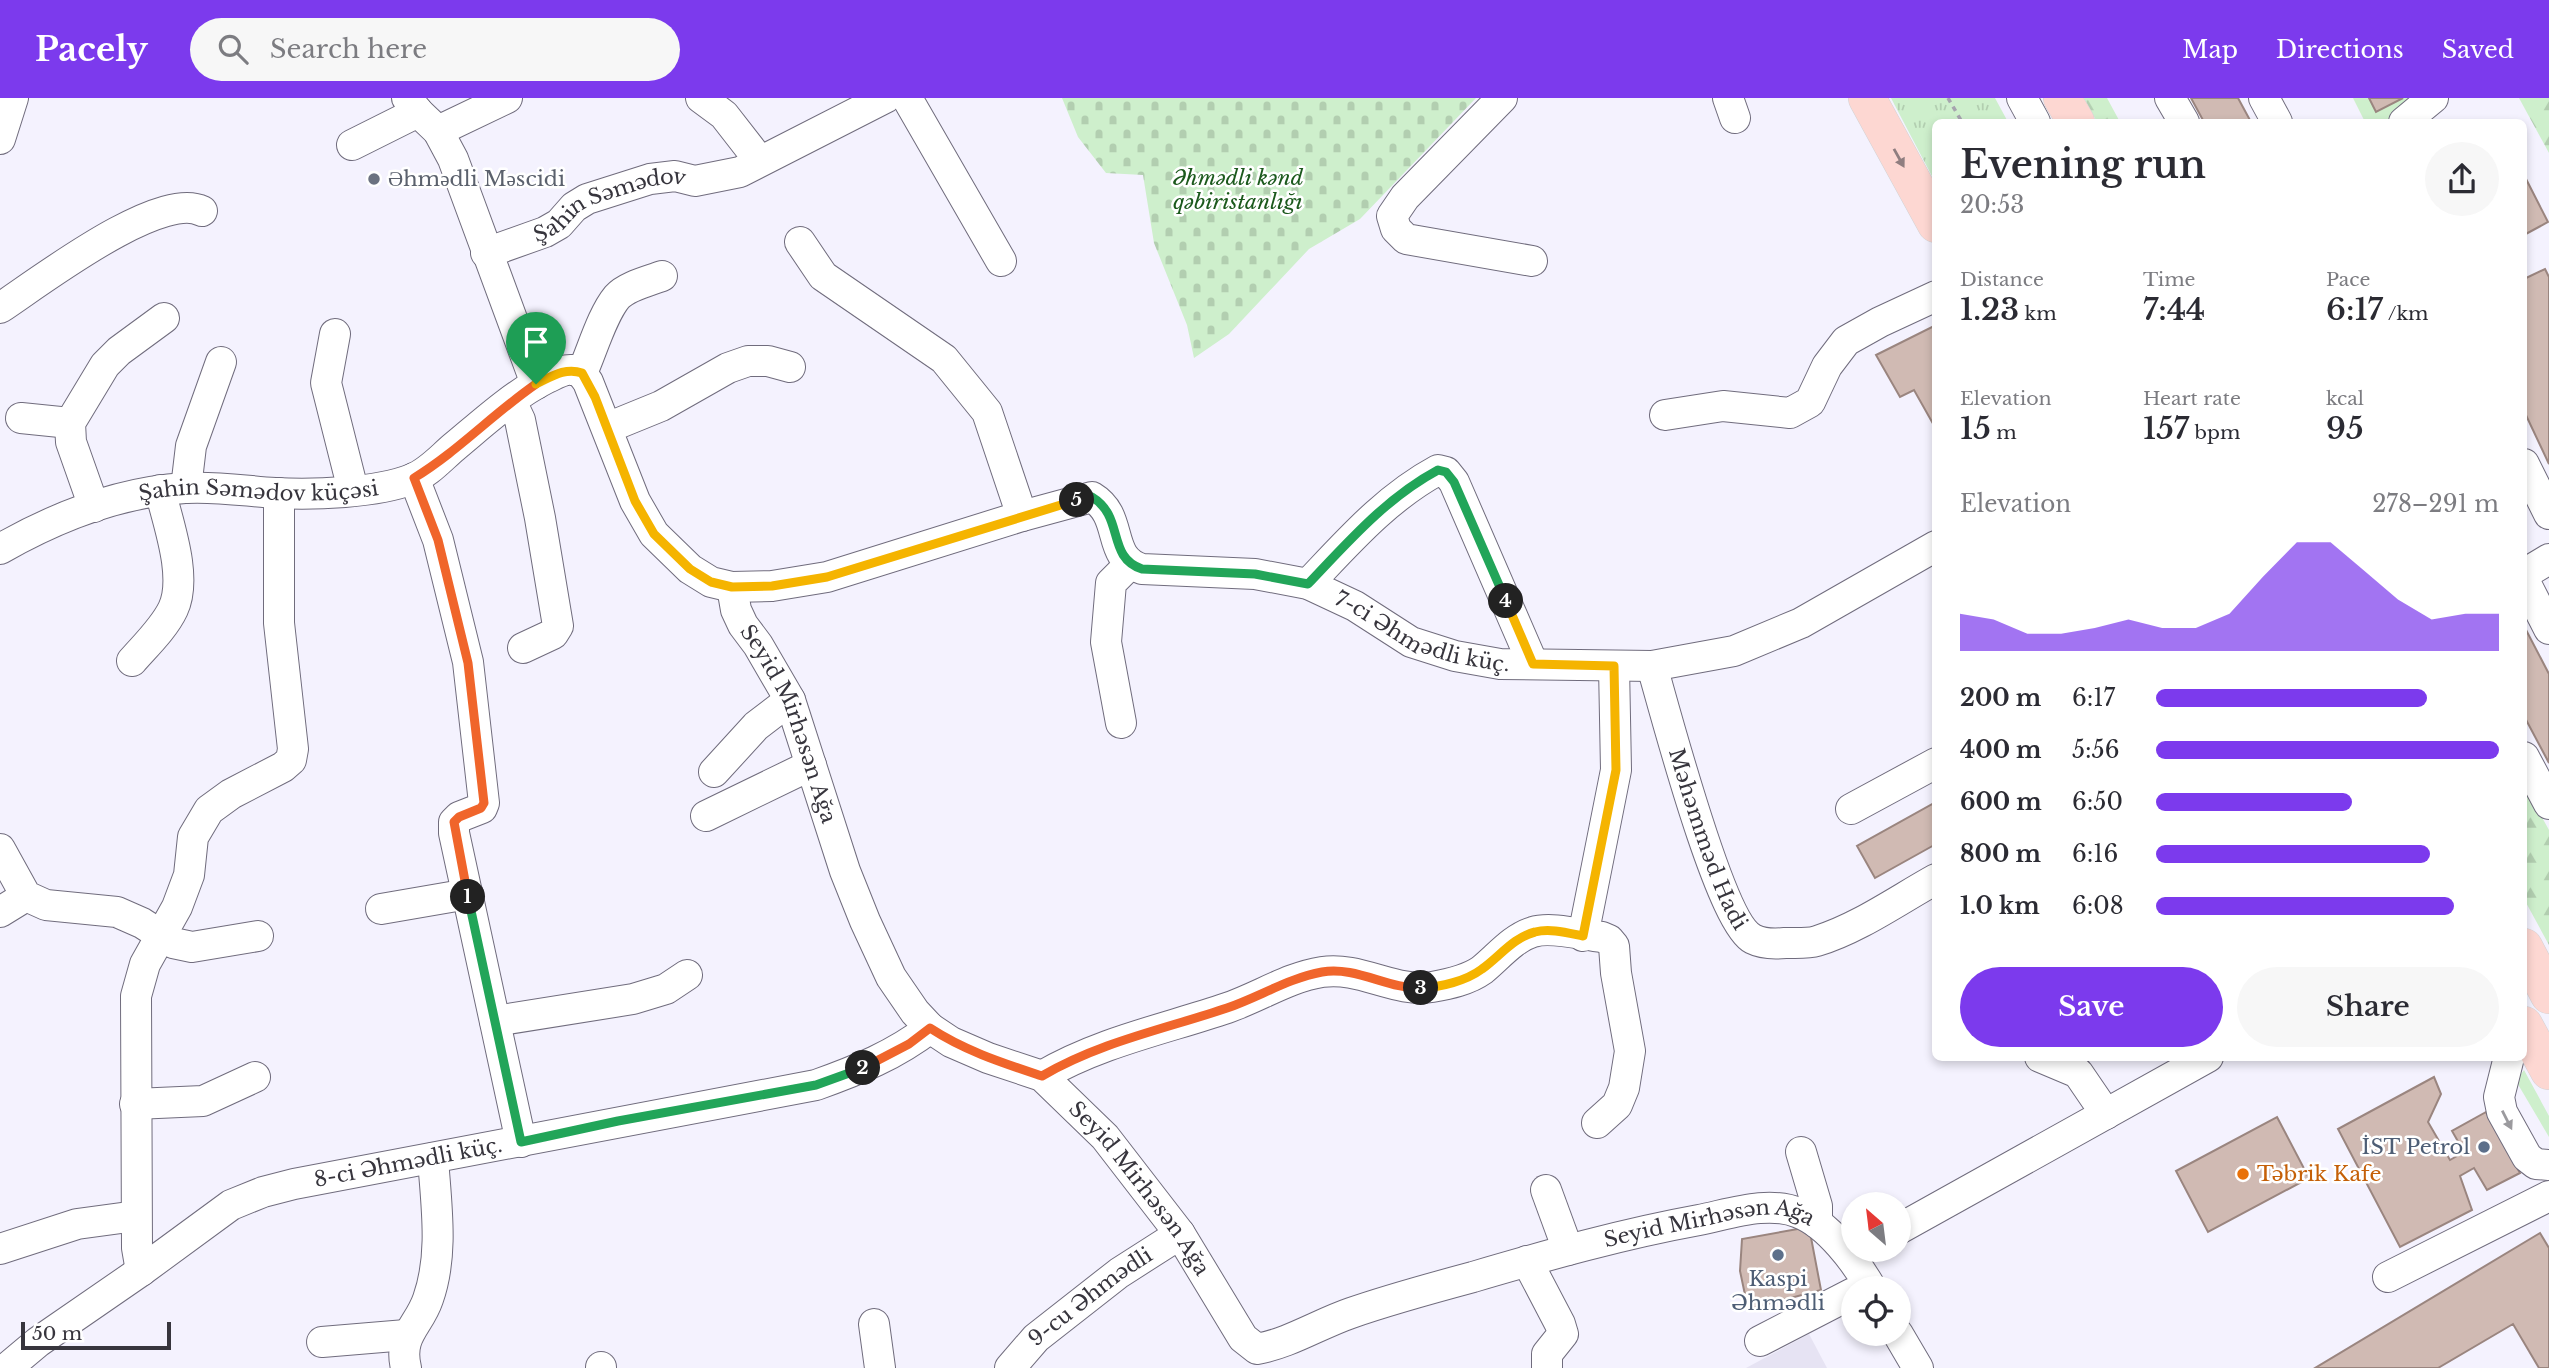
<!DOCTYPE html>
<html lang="en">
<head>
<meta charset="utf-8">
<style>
  body { margin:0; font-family:"Libre Baskerville",serif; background:#f7f7f7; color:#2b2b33; height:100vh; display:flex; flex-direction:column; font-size:26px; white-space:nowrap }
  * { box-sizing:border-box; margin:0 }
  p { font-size:23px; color:#7c7c81 }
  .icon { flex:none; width:38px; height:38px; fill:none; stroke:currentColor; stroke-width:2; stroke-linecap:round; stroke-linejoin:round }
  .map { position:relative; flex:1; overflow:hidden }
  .sheet { position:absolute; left:1932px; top:21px; width:595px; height:942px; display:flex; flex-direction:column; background:#fff; border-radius:10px; box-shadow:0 4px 10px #0003 }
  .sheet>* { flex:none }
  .needle { width:46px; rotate:332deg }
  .controls { position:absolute; left:1841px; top:1094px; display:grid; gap:14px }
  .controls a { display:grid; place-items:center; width:70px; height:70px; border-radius:50%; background:#fff; box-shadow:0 4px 10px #0003; font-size:35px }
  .scale { position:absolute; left:21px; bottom:18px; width:150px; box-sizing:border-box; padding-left:7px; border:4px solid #37353d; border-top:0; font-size:19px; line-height:24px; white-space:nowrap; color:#37353d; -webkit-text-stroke:5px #fff; paint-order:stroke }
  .pin { position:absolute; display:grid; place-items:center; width:60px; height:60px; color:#fff; margin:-72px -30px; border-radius:50% 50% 50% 0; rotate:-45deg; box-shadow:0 0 7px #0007 }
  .pin .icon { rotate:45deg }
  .km { position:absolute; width:35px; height:35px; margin:-18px; border-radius:50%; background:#222; color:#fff; font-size:19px; line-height:35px; text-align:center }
  .round { display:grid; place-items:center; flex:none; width:74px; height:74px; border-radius:37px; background:#f7f7f7 }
  .overview { display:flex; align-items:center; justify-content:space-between; height:119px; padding:0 28px }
  h1 { font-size:38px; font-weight:600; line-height:52px }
  .metrics { display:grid; grid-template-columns:repeat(3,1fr); gap:10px; height:119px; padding:7px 28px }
  .metrics div { display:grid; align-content:center }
  .metrics b { font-size:30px; font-weight:600 }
  .metrics small { font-size:19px; font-weight:400 }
  .metrics p { font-size:19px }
  .chart { height:196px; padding:14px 28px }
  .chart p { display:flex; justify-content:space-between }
  .chart svg { width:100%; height:126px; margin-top:7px; fill:#7c3aed; opacity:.7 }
  .primary-button { display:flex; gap:14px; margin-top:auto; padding:14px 28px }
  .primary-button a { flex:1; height:80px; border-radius:42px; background:#7c3aed; color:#fff; font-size:28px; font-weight:600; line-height:80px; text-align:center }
  .primary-button a+a { background:#f7f7f7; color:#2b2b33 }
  ul { padding:0 28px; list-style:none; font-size:23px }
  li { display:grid; grid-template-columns:112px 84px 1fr; align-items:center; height:52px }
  li i { height:18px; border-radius:9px; background:#7c3aed }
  header { display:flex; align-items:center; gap:42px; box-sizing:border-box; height:98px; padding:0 35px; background:#7c3aed; color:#fff }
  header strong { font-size:33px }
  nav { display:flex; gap:38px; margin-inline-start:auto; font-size:24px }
  .search { width:490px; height:63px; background:#f7f7f7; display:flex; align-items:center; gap:18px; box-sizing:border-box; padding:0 24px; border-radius:38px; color:#7c7c81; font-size:26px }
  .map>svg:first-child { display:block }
  .built { fill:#e6e3f3 }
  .green { fill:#ceefcc }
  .forest { fill:url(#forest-firs) }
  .cemetery { fill:url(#cemetery-stones) }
  .park { fill:url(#park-tufts) }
  .building { fill:#d0bab3; stroke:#9a857f; stroke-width:2 }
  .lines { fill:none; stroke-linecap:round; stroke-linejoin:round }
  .minor-casing { stroke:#706c7d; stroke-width:32 }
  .major-casing { stroke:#d3d3d4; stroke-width:38 }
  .path { stroke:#a6a4ae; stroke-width:3.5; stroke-dasharray:5 5; stroke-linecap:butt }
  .minor { stroke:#fff; stroke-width:30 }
  .major { stroke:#fdd7d2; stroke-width:37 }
  .oneway { fill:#907e80 }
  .oneway2 { fill:#9b9a9e }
  .split-1-casing { stroke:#fff; stroke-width:14 }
  .split-2-casing { stroke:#fff; stroke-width:14 }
  .split-3-casing { stroke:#fff; stroke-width:14 }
  .split-4-casing { stroke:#fff; stroke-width:14 }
  .split-5-casing { stroke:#fff; stroke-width:14 }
  .split-6-casing { stroke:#fff; stroke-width:14 }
  .split-1 { stroke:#f0652b; stroke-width:9 }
  .split-2 { stroke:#22a559; stroke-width:9 }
  .split-3 { stroke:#f0652b; stroke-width:9 }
  .split-4 { stroke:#f5b400; stroke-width:9 }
  .split-5 { stroke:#22a559; stroke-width:9 }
  .split-6 { stroke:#f5b400; stroke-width:9 }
  .worship-dot { fill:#6b7280; stroke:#fff; stroke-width:2.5 }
  .service-dot { fill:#5c6f8a; stroke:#fff; stroke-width:2.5 }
  .food-dot { fill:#e8710a; stroke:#fff; stroke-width:2.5 }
  .labels { text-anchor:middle; stroke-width:5; stroke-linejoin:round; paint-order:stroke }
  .park-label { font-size:21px; font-style:italic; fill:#1b591c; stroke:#fff }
  .worship-label { font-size:21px; fill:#5b616d; stroke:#fff; text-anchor:start }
  .street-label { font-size:21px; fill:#37353d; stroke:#fff }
  .service-label { font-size:21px; fill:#4e5e75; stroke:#fff; text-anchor:end }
  .food-label { font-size:21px; fill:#c56008; stroke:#fff; text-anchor:start }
</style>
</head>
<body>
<header>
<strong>Pacely</strong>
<div class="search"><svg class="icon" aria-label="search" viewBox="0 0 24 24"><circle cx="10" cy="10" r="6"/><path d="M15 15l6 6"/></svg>Search here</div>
<nav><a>Map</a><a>Directions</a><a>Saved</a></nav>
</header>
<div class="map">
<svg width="2549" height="1270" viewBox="0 0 2549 1270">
  <defs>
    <pattern id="forest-firs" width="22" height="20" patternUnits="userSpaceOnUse" patternTransform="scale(1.75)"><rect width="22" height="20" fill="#ceefcc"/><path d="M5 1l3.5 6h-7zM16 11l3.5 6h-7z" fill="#b2ceb0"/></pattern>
    <pattern id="cemetery-stones" width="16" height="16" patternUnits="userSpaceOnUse" patternTransform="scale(1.75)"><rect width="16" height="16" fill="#ceefcc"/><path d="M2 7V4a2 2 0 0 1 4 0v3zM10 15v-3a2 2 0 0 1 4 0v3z" fill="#b2ceb0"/></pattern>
    <pattern id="park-tufts" width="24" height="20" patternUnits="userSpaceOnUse" patternTransform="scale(1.75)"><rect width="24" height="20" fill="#ceefcc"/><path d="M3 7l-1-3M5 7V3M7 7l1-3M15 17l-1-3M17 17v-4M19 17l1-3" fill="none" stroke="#b2ceb0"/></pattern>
  </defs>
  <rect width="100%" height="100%" fill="#f4f2fe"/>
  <path class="built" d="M1809 1236 1827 1270H1746Z"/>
  <path class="green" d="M2353 0H2431L2395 24H2365Z
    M2524 972 2549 1018V1039L2516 983Z"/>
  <path class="forest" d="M2084 0H2107L2120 24H2097Z
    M2519 0H2549V55Z
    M2524 687 2549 732V847L2524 801Z"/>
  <path class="cemetery" d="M1062 0H1476L1360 121 1309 151 1229 236 1194 260 1187 227 1154 145 1143 77 1106 75 1078 39Z"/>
  <path class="park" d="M1891 0H1995L2008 24H1936L1935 84Z"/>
  <path class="building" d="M2191 0H2238L2251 24H2204Z
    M2369 0H2403L2376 14Z
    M2524 77 2548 124 2524 137Z
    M2545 171 2549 179V366L2524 313V181Z
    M1934 228H1936V331L1914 292 1900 299 1876 257Z
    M2524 528 2549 576V665L2524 618Z
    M1936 704V746L1875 780 1857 748Z
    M2434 979 2441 996 2428 1024 2450 1062 2464 1054 2452 1033 2486 1014 2520 1075 2487 1092 2474 1070 2460 1078 2472 1112 2400 1149 2338 1031Z
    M2277 1019 2309 1080 2208 1134 2176 1073Z
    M1809 1129 1821 1192 1748 1211 1740 1173 1742 1141Z
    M2540 1135 2549 1150V1270H2539L2513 1226 2438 1270H2315Z"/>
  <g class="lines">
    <g class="minor-casing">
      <g id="minor">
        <path d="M407 0 418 14 438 33 453 61 536 286"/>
        <path d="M701 0 724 17 759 62"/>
        <path d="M907 0 1001 163"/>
        <path d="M1502 0 1405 99 1392 118 1396 131 1406 141 1532 163"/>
        <path d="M1728 0 1735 20"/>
        <path d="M2022 0 2035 24"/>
        <path d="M2170 0 2184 24"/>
        <path d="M2264 0 2277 24"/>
        <path d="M2404 24 2433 0"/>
        <path d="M438 33 507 0"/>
        <path d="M0 41 13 0"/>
        <path d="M352 47 418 14"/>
        <path d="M800 144 823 178 944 261 987 314 1022 418"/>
        <path id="s1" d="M486 155 545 134 559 126 574 109 587 101 650 81 675 78 695 83 740 74 885 0"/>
        <path d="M0 210C38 185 159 92 202 113"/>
        <path d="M335 236 326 285 353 392"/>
        <path d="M582 275C592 253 602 217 617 199 627 188 649 183 662 178"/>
        <path d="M511 303 520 322 540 420 558 528 553 536 523 550"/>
        <path d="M1665 317 1723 308 1790 315 1810 304 1827 268 1846 243 1880 224 1936 198"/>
        <path d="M21 320 70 325"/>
        <path d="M607 330 661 308 728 270 748 263H768L790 269"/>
        <path d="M2524 366 2549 416"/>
        <path d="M414 380 438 442 468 564 484 705 482 710 459 719 454 724V735L521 1044"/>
        <path d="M186 390 191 348 221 264"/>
        <path d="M94 409 71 344 70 325 105 267 119 253 164 220"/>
        <path id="s2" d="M0 451C56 419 120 394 185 390 215 388 245 393 275 395 313 397 377 395 412 381 428 375 440 361 454 349 483 325 513 297 547 280 554 277 564 271 572 272 580 272 584 278 588 284L635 403 654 436 690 471 711 484 732 489 772 488 827 479 1022 418 1092 399C1125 419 1105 459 1142 471L1255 476 1308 486 1355 508 1411 544 1455 558 1500 566 1652 568 1734 553 1801 525 1936 448"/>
        <path d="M2524 476 2549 461"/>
        <path d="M2524 482 2549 531"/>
        <path d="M1308 486C1348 444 1386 400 1438 372L1446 374 1454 384 1533 566"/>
        <path id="s3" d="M732 489 736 512 743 527 758 547 790 602 845 773 865 823 891 879 915 914 930 930 951 944 988 960 1042 978 1105 1039 1180 1136 1243 1240 1257 1251C1290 1245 1319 1226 1351 1215 1391 1201 1432 1190 1473 1179 1548 1157 1622 1136 1699 1122 1730 1116 1768 1102 1799 1115 1828 1126 1856 1164 1871 1190"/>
        <path d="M132 563C146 547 164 530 173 511 188 479 168 425 160 392"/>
        <path id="s4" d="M1652 568C1665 613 1720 824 1753 841 1763 846 1775 846 1785 845 1795 845 1807 846 1817 843 1859 830 1898 802 1936 781"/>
        <path d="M1121 625 1106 544 1111 485 1129 467"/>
        <path d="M2524 659 2549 706"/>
        <path d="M714 674 756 628 790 602"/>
        <path d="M1851 711 1936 665"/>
        <path d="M706 718 811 667"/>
        <path d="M0 751 26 798 46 807 117 814 142 825 173 845 192 849 258 838"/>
        <path d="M381 811 468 796"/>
        <path d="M0 814 26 798"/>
        <path d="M1583 838 1616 672 1614 568"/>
        <path d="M495 923 633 901 666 891 687 877"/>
        <path d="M2040 959 2078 975 2106 1016"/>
        <path d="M2509 959 2499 999 2502 1014 2527 1059 2536 1066 2549 1067"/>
        <path d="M1042 978C1100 944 1165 931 1227 910 1259 899 1289 879 1322 874 1360 868 1395 895 1432 889 1449 886 1468 882 1482 872 1498 859 1513 840 1533 834 1551 828 1583 837 1602 839L1609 842 1614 848 1616 875 1630 953 1624 990 1617 1007 1597 1025"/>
        <path d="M135 1006 203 1003 255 979"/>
        <path d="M1801 1054 1817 1108V1125"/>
        <path d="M1546 1092 1568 1152"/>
        <path d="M1899 1131 2208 959"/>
        <path d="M0 1151 77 1126 136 1118"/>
        <path d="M1527 1163 1560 1226 1563 1236 1547 1256V1270"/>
        <path d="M141 1173 137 1150 136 898 145 866 177 809 189 777 193 739 209 712 231 696 283 669 291 662 293 651 279 525V395"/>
        <path d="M2388 1179 2549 1098"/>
        <path d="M874 1226 880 1270"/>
        <path d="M1898 1236 1918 1270"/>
        <path d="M1760 1243 1853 1195"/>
        <path d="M322 1244 406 1237"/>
        <path d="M601 1269V1270"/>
        <path id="s5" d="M7 1270 38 1244 141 1173 231 1107 263 1094 294 1086 816 987C858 972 895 957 930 930"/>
        <path d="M406 1270C398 1237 419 1228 428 1201 444 1156 436 1106 433 1060"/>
        <path id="s6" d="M1010 1270 1036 1240 1119 1175 1180 1136"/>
      </g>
    </g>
    <g class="major-casing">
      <path id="major" d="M1867 0 1936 126
        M2062 0 2076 24
        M2524 849 2549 897
        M2524 927 2549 973"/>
    </g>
    <path class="path" d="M1948 0 1962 24"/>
    <use href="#minor" class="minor"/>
    <use href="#major" class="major"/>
  </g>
  <defs><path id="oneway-solid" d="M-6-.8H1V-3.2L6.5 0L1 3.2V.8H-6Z" transform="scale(1.75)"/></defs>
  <use class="oneway" href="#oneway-solid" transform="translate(1899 60) rotate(61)"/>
  <use class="oneway2" href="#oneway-solid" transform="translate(2507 1022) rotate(63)"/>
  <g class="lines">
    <g class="split-1-casing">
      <path id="split-1" d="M468 799 454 724 459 719 481 710 484 705 468 565 438 442 414 380C457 354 494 315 536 286"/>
    </g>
    <g class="split-2-casing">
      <path id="split-2" d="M468 799 521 1044 618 1023 816 987 863 970"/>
    </g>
    <g class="split-3-casing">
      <path id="split-3" d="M863 970 909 946 930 930C965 953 1003 965 1042 978 1100 944 1165 931 1227 910 1259 899 1289 880 1322 874 1356 868 1388 891 1421 890"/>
    </g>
    <g class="split-4-casing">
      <path id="split-4" d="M1421 890C1441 889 1466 883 1482 871 1499 859 1514 839 1535 834 1550 830 1568 835 1583 838L1616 672 1614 568 1533 566 1506 503"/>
    </g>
    <g class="split-5-casing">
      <path id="split-5" d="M1077 402 1092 399C1125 419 1106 459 1142 471L1255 476 1308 486C1348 444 1386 400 1438 372L1446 374 1454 384 1506 503"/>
    </g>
    <g class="split-6-casing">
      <path id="split-6" d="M536 286C551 279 565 269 582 275L595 299 635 403 654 436 690 471 711 484 732 489 772 488 827 479 1077 402"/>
    </g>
    <use href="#split-1" class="split-1"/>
    <use href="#split-2" class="split-2"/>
    <use href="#split-3" class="split-3"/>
    <use href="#split-4" class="split-4"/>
    <use href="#split-5" class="split-5"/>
    <use href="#split-6" class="split-6"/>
  </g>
  <circle class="worship-dot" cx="374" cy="81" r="7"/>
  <g class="service-dot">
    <circle cx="2484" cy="1049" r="7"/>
    <circle cx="1778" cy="1157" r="7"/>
  </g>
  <circle class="food-dot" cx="2243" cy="1076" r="7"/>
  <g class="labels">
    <g class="park-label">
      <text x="1238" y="87">Əhmədli kənd<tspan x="1238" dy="24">qəbiristanlığı</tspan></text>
    </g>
    <g class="worship-label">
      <text x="388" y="88">Әhmәdli Mәscidi</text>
    </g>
    <g class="street-label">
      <text dy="7" stroke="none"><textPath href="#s1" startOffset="135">Şahin Səmədov</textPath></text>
      <text dy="7" stroke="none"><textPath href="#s2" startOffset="270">Şahin Səmədov küçəsi</textPath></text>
      <text dy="7" stroke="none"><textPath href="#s2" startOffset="1661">7-ci Əhmədli küç.</textPath></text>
      <text dy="7" stroke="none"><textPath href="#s3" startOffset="150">Seyid Mirhəsən Ağa</textPath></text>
      <text dy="7" stroke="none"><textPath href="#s4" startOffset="182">Məhəmməd Hadi</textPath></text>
      <text dy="7" stroke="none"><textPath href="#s5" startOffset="460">8-ci Əhmədli küç.</textPath></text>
      <text dy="7" stroke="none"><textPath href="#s3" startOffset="760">Seyid Mirhəsən Ağa</textPath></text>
      <text dy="7" stroke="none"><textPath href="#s3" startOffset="1432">Seyid Mirhəsən Ağa</textPath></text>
      <text dy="7" stroke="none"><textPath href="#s6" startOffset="108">9-cu Əhmədli</textPath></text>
    </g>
    <g class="service-label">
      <text x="2470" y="1056">İST Petrol</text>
      <text x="1778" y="1188" text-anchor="middle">Kaspi<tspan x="1778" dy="24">Əhmədli</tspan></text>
    </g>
    <g class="food-label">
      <text x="2257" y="1083">Təbrik Kafe</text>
    </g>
  </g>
</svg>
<div class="controls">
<a><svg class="needle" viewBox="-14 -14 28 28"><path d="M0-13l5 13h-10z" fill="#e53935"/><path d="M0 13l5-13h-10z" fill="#7c7c81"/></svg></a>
<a><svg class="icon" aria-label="locate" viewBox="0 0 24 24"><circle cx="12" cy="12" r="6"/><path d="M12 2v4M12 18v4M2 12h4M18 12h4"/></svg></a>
</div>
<div class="scale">50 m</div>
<div class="pin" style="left:536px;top:286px;background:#1e9e55"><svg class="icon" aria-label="arrive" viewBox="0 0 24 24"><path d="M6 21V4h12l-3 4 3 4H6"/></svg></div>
<b class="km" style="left:468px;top:799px">1</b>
<b class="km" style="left:863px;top:970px">2</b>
<b class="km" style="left:1421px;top:890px">3</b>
<b class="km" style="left:1506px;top:503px">4</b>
<b class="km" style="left:1077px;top:402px">5</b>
<section class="sheet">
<div class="overview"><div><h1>Evening run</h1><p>20:53</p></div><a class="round"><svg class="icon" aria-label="share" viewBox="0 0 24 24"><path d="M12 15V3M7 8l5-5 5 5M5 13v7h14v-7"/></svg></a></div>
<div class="metrics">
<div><p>Distance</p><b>1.23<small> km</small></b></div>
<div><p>Time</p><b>7:44</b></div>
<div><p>Pace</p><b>6:17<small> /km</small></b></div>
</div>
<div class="metrics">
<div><p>Elevation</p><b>15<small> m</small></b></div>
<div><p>Heart rate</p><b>157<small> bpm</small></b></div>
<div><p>kcal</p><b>95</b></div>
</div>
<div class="chart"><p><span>Elevation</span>278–291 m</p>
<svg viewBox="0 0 160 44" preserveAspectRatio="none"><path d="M0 44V31L10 33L20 38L30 38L40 36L50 33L60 36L70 36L80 31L90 18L100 6L110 6L120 16L130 26L140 33L150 31L160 31V44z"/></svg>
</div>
<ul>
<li><b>200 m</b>6:17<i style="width:79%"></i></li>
<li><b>400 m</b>5:56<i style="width:100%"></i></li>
<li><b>600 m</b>6:50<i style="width:57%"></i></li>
<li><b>800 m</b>6:16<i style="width:80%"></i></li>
<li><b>1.0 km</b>6:08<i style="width:87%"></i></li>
</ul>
<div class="primary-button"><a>Save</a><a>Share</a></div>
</section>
</div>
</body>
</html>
